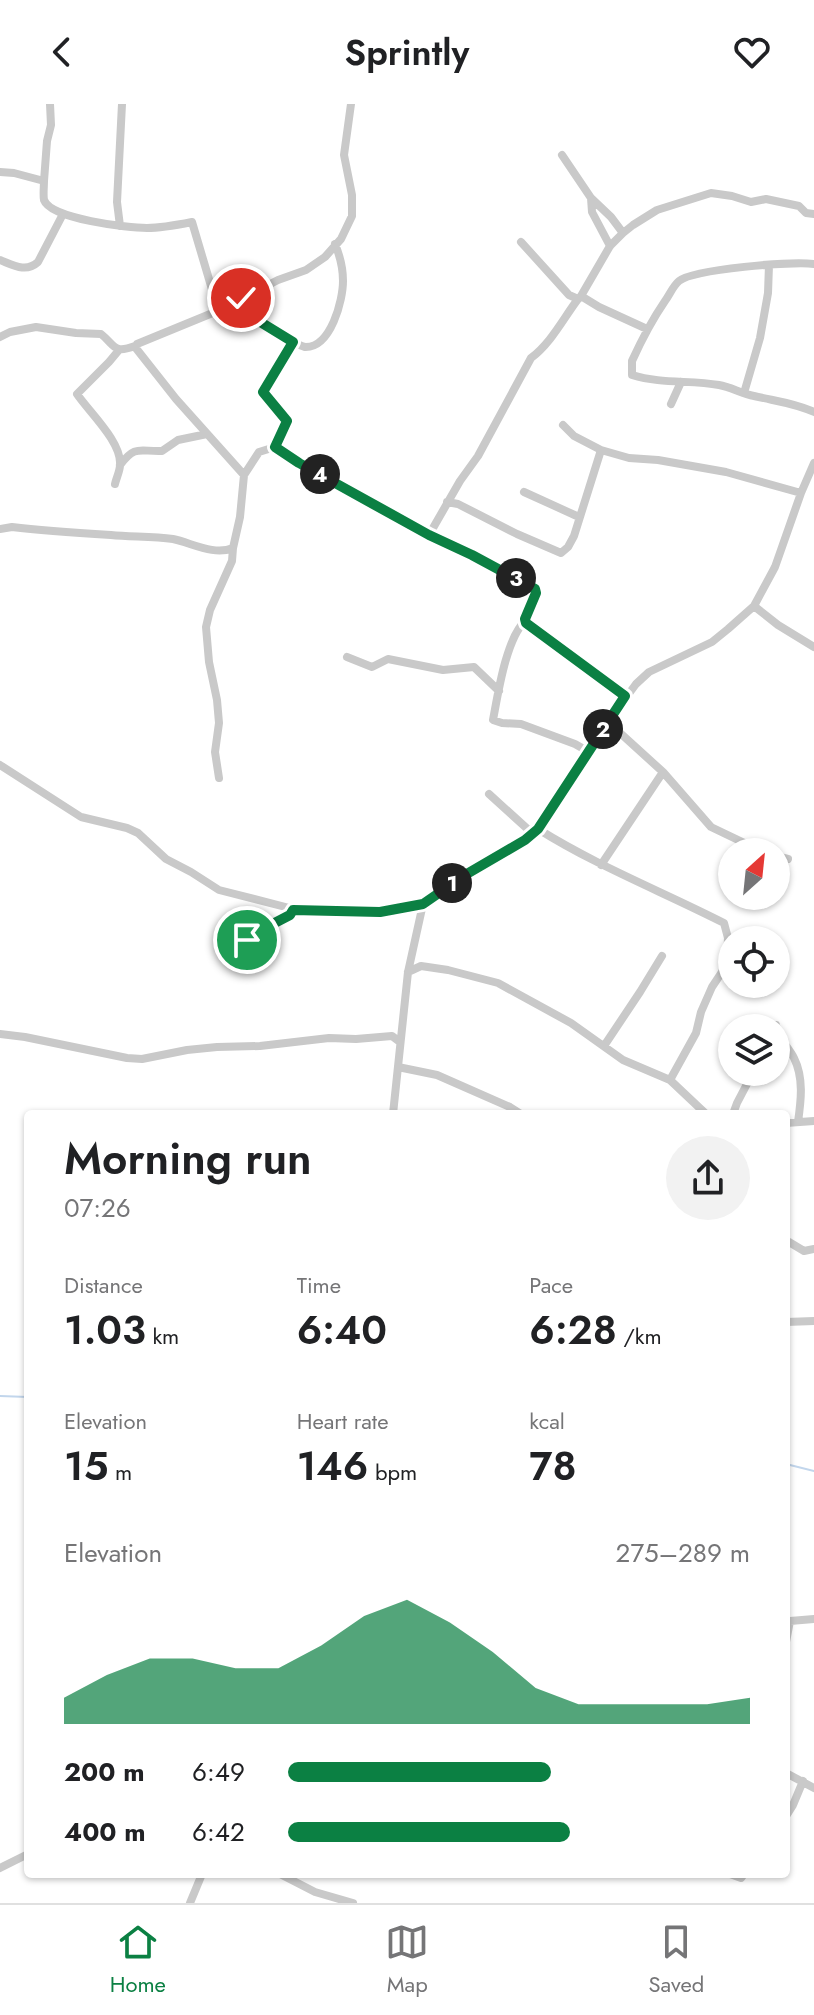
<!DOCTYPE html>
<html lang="en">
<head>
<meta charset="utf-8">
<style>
  body { margin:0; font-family:Jost,sans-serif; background:#f2f2f2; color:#202124; height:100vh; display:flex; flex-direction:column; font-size:30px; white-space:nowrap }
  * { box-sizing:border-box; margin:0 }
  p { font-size:26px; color:#757577 }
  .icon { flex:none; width:44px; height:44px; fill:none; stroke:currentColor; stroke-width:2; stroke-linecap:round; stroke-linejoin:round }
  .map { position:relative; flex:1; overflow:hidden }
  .details { position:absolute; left:24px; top:1006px; width:766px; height:768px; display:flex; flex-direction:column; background:#fff; border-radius:8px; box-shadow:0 2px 6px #0004 }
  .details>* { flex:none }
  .needle { width:52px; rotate:27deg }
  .buttons { position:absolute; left:718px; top:734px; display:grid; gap:16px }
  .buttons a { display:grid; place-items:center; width:72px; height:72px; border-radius:50%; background:#fff; box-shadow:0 2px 6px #0004; font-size:40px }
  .pin { position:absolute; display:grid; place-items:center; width:68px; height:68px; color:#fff; margin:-34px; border:4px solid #fff; border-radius:50%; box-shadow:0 2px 8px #0007 }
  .km { position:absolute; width:40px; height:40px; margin:-20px; border-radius:50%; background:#222; color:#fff; font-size:22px; line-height:40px; text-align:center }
  .round { display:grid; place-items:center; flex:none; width:84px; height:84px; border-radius:42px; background:#f2f2f2 }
  .summary { display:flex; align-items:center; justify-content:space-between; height:136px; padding:0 40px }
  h1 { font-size:44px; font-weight:600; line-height:60px }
  .metrics { display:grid; grid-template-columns:repeat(3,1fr); gap:12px; height:136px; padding:8px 40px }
  .metrics div { display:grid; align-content:center }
  .metrics b { font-size:40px; font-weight:600 }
  .metrics small { font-size:22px; font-weight:400 }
  .metrics p { font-size:22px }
  .chart { height:224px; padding:16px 40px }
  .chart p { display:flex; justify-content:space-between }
  .chart svg { width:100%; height:144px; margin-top:8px; fill:#0b8043; opacity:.7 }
  ul { padding:0 40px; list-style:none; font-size:26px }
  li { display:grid; grid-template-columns:128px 96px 1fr; align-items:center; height:60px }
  li i { height:20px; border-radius:10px; background:#0b8043 }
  header { display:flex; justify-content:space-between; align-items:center; height:104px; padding:0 40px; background:#fff; font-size:36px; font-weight:600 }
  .menu { display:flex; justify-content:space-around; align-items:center; height:112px; border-top:2px solid #e0e0e0; background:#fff; font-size:22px; color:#757577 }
  .menu a { display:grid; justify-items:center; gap:4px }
  .menu .current { color:#0b8043 }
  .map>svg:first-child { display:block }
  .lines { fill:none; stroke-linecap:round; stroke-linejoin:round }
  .stream { stroke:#c2d6ec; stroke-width:2 }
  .street { stroke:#c9c9c9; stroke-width:8 }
  .route-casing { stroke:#fff; stroke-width:16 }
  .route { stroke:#0b8043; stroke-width:10 }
</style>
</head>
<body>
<header><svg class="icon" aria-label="back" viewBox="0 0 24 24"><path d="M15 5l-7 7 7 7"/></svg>Sprintly<svg class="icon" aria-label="heart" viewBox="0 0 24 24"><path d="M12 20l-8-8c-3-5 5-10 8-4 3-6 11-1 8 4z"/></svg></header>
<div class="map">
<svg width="814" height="1799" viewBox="0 0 814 1799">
  <rect width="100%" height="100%" fill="#fff"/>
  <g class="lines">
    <path class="stream" d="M0 1292 28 1293
      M786 1360 814 1367"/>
    <path class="street" d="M351 0 344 51 352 91V112L341 135 325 153 306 166 278 176 235 198 244 208 293 237 263 288 287 317 275 343 299 359 429 431 472 451 535 485 536 489 525 515 526 519 625 592
      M562 51 591 94 611 113 623 129 610 142 581 192
      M0 68 14 69 44 77C44 82 43 91 44 96 51 115 128 124 147 124 162 124 177 121 192 118L214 192 224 204
      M44 77 47 37 51 21 50 0
      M591 94 592 108 610 142
      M120 122 117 98 122 0
      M623 129 633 121 657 106 711 89 732 92 751 98 766 95 799 102 806 109 814 110
      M521 138 569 191 578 195 581 192 599 203 647 225
      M0 156C13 161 26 169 38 158L63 110
      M814 160C793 157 694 165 679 177 673 182 670 190 665 197 652 216 642 235 632 257V271C661 280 690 276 719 281 731 283 742 290 754 292 775 297 795 299 814 308
      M235 198 215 208 137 240 135 243 176 295 244 371 259 348 275 343
      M0 233 10 228 36 223 76 229 101 230C116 242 113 250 135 242
      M293 238C297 240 301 242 305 243 331 244 343 196 343 177 343 165 340 152 335 140
      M744 289 760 234 768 189 769 161
      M671 300 681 278
      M563 321 574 332 601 346 629 354 658 356 726 368 801 389
      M120 361C136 340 140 348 162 347L178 336 207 330
      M115 380C116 375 120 367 120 361 122 338 89 308 77 290L109 258 119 246
      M524 388 579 413
      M447 398 458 400 517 430 561 449 568 443 574 432 601 346
      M0 425 12 423C45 427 78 429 111 431 131 433 152 432 173 435 192 439 214 452 233 444L240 413 244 371
      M429 431 460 377 478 352 531 254C551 239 563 215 578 195
      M754 502 778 521 814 543
      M525 517C506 535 498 590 493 616L502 619 521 620 575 640 589 648
      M347 553 372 563 388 555 443 566 474 563 499 587
      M608 618 663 668 711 723 763 748
      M0 661 81 713 127 724 138 729 166 755 191 768 219 786 301 807 330 805 380 808 423 800
      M219 674 215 648 219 619 217 596 209 558 206 523 210 506 232 457 233 444
      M489 690 532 729
      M538 725C597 762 661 787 724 819L728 834 727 852 722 868 712 883 701 908 696 929 670 976
      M776 752 788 755
      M601 761 663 668
      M239 844 263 825 290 811 293 806
      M408 868 421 862 448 866 498 879 571 919 623 956 670 976 706 1010
      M776 921C778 935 788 942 794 954 804 974 801 997 798 1018
      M0 930 25 933 127 954 142 955 187 946 217 943 260 942 329 934 356 935 392 932 400 938
      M604 942 640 888 662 852
      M398 963 437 971 510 1003 521 1010
      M393 1010 408 868 423 800 465 771 525 736 538 725 608 618 636 580 649 568 712 538 728 525 754 502 775 463 801 389 814 359
      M733 1010 737 999 748 978
      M786 1019 814 1017
      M789 1138 804 1147 814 1145
      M786 1218 814 1217
      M786 1538 790 1517 814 1515
      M786 1669 814 1684
      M786 1712 793 1701 803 1677
      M0 1764 28 1750
      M280 1770 315 1788 353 1799
      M730 1770 741 1774 744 1770
      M190 1799 202 1770"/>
  </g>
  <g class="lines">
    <g class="route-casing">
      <path id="route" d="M241 194 235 198 244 208 293 238 263 288 287 317 275 343 299 359 429 431 472 451 535 485 536 489 525 515 526 519 625 592 538 725 525 736 465 771 423 800 380 808 293 806 290 811 263 825 247 836"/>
    </g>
    <use href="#route" class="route"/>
  </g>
</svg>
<div class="buttons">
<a><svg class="needle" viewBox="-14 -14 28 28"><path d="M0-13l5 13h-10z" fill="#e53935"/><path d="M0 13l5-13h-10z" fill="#757577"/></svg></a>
<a><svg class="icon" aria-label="locate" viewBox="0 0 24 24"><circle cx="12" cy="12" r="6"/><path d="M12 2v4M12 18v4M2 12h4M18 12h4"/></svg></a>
<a><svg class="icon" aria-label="layers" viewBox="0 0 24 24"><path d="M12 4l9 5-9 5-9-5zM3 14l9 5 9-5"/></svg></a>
</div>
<div class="pin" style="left:247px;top:836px;background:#1e9e55"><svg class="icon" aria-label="arrive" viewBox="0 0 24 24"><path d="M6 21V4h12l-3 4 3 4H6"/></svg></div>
<div class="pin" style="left:241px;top:194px;background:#d93025"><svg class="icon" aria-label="check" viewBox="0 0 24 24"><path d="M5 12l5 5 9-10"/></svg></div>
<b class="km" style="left:452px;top:779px">1</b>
<b class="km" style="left:603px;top:625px">2</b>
<b class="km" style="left:516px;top:474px">3</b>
<b class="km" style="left:320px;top:370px">4</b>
<section class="details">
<div class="summary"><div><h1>Morning run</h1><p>07:26</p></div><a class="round"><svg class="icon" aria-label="share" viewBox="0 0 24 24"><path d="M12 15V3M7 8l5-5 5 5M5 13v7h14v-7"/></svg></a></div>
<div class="metrics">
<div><p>Distance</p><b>1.03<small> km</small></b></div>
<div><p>Time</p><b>6:40</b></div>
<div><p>Pace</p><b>6:28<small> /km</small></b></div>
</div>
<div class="metrics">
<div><p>Elevation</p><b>15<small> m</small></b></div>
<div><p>Heart rate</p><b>146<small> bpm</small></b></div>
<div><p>kcal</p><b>78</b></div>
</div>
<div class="chart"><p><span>Elevation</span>275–289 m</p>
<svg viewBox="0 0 160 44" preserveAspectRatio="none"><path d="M0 44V36L10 29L20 24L30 24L40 27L50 27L60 20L70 11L80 6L90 13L100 22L110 33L120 38L130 38L140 38L150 38L160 36V44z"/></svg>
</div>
<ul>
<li><b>200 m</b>6:49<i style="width:57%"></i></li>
<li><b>400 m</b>6:42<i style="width:61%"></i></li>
</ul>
</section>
</div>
<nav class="menu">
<a class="current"><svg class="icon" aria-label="home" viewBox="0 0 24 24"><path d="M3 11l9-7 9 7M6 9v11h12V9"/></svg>Home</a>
<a><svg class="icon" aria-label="map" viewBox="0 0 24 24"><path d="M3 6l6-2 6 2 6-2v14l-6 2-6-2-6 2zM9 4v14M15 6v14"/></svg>Map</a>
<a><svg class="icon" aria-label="saved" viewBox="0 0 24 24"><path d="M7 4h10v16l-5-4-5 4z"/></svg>Saved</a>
</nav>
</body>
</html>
